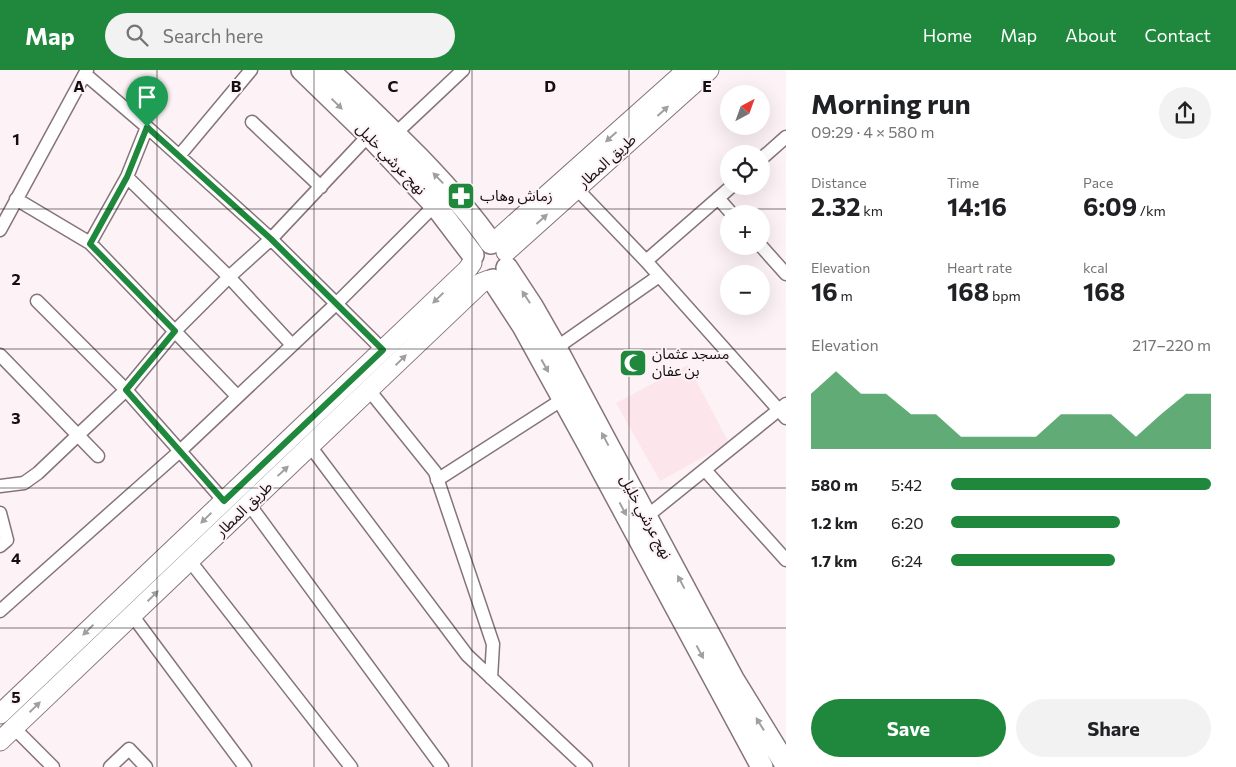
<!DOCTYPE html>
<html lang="en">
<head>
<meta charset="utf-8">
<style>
  body { margin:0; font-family:Commissioner,"Noto Sans Arabic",sans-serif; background:#f2f2f2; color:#202124; height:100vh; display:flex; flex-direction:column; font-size:19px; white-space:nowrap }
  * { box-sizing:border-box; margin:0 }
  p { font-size:16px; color:#757577 }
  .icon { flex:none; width:28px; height:28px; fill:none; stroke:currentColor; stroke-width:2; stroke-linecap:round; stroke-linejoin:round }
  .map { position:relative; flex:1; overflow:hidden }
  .panel { display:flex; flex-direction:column; background:#fff; width:450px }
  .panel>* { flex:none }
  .needle { width:32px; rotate:41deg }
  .fabs { position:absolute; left:720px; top:15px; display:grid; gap:10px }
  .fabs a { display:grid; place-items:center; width:50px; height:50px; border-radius:50%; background:#fff; box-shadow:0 5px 20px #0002; font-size:25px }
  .pin { position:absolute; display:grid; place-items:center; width:42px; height:42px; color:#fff; margin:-51px -21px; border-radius:50% 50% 50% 0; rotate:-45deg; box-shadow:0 0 5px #0007 }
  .pin .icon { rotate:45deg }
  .round { display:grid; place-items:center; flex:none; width:52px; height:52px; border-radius:26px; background:#f2f2f2 }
  .summary { display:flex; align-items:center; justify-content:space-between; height:85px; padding:0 25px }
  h1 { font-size:28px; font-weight:700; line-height:38px }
  .figures { display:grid; grid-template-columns:repeat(3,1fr); gap:8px; height:85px; padding:5px 25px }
  .figures div { display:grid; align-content:center }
  .figures b { font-size:25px; font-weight:700 }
  .figures small { font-size:14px; font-weight:400 }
  .figures p { font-size:14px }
  .chart { height:140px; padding:10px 25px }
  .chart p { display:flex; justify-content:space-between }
  .chart svg { width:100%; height:90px; margin-top:5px; fill:#1f883d; opacity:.7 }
  .button { display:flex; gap:10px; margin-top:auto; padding:10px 25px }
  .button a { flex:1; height:58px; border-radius:30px; background:#1f883d; color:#fff; font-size:20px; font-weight:700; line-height:58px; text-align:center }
  .button a+a { background:#f2f2f2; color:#202124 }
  ul { padding:0 25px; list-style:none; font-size:16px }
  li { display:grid; grid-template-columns:80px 60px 1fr; align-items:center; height:38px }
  li i { height:12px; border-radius:6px; background:#1f883d }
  header { display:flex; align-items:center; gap:30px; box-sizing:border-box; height:70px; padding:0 25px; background:#1f883d; color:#fff }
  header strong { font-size:24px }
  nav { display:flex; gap:28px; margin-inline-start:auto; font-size:18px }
  .search { width:350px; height:45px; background:#f2f2f2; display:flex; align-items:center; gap:12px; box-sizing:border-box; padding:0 18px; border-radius:28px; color:#757577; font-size:19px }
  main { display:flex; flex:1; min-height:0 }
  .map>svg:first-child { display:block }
  .built { fill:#fce6ec }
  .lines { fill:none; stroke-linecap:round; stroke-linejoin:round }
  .minor-casing { stroke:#85757a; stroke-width:15 }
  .secondary-casing { stroke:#85757a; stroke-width:21 }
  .trunk-casing { stroke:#85757a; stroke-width:24 }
  .minor { stroke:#fff; stroke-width:12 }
  .secondary { stroke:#fff; stroke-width:19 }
  .trunk { stroke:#fff; stroke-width:21 }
  .oneway { fill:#a19fa0 }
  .route-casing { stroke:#fff; stroke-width:10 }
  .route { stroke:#1f883d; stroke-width:6 }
  .grid { fill:none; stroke:#150f11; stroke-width:1; stroke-opacity:0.55 }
  .labels { text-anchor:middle; stroke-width:4; stroke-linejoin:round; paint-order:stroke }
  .street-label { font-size:15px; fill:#150f11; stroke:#fdf2f5 }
  .poi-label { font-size:15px; fill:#150f11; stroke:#fdf2f5; text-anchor:start }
  .grid-label { font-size:16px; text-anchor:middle; font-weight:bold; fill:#150f11; stroke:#fdf2f5; stroke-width:4; stroke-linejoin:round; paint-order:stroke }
</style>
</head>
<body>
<header>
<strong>Map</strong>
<div class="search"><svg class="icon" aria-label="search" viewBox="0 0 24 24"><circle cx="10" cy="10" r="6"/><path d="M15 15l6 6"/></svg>Search here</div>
<nav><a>Home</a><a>Map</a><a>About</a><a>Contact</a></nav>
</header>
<main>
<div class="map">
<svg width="786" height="697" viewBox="0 0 786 697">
  <rect width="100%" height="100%" fill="#fdf2f5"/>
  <path class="built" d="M688 295 729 373 660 411 616 333Z"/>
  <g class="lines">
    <g class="minor-casing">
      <path id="minor" d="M85 4 147 57 271 169 383 280
        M252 52 321 117
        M395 64 463 0
        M179 86 251 0
        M761 89 786 67
        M127 107 229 207 292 275
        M576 118 646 191 786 348
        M718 128 732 144
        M16 129 90 173 237 326
        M0 160 87 0
        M90 173 127 107 147 57
        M761 176 786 204
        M646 191 732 116
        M37 231 126 320 224 431
        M556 278 659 206
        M0 285 98 386
        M369 320 435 402 493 574 491 608
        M310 376 467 585 586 697
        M705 400 786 490
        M437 410 563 329
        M0 416 24 413 38 403 78 365 126 320 175 261 229 207 271 169 369 65
        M249 434 442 697
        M0 443 7 470 0 476
        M646 447 786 334
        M190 491 351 697
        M0 541 180 381 337 233 435 135
        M132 545 245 697
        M14 658 53 697
        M110 697 129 679 146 697"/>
    </g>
    <g class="secondary-casing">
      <path id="secondary" d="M493 173 687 0
        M506 182 709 0
        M0 644 467 200 472 193
        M0 671 481 213 489 210"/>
    </g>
    <g class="trunk-casing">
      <path id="trunk" d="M302 0 369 65 435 135 473 185
        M328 0C359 28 389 58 419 88 445 115 470 142 491 173
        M507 198 532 236 556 278 733 609 786 695
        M493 210 523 256 588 374 762 697"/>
    </g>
    <use href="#minor" class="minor"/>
    <use href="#secondary" class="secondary"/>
    <use href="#trunk" class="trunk"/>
  </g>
  <defs><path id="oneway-solid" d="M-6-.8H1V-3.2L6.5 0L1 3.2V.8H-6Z" transform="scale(1.25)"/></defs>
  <g class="oneway">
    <use href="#oneway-solid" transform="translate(337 34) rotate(44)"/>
    <use href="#oneway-solid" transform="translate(663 41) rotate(-42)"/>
    <use href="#oneway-solid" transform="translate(611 67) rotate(138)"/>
    <use href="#oneway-solid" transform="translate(438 108) rotate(-134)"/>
    <use href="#oneway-solid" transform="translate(542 149) rotate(-42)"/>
    <use href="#oneway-solid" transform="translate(526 227) rotate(-123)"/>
    <use href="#oneway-solid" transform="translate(438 228) rotate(136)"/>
    <use href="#oneway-solid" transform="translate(401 290) rotate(-44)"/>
    <use href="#oneway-solid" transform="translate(545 296) rotate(61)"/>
    <use href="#oneway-solid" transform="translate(605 369) rotate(-118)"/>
    <use href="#oneway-solid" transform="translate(283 401) rotate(-43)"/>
    <use href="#oneway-solid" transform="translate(623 439) rotate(62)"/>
    <use href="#oneway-solid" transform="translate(206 448) rotate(136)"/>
    <use href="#oneway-solid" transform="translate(681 512) rotate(-118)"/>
    <use href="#oneway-solid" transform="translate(153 526) rotate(-44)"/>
    <use href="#oneway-solid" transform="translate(88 560) rotate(136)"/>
    <use href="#oneway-solid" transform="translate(700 582) rotate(62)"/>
    <use href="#oneway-solid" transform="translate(35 637) rotate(-44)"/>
    <use href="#oneway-solid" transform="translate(760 654) rotate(-122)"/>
  </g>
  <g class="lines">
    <g class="route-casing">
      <path id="route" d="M147 57 271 169 383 280 224 431 126 320 175 261 90 174 127 107Z"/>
    </g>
    <use href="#route" class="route"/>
  </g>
  <path class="grid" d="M157 0V697M314 0V697M472 0V697M629 0V697M0 139H786M0 279H786M0 418H786M0 558H786"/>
  <defs>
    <g id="pharmacy-square" transform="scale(1.4375)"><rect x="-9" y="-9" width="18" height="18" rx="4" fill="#1f883d" stroke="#fdf2f5"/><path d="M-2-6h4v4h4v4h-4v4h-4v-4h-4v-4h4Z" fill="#fff"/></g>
    <g id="mosque-square" transform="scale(1.4375)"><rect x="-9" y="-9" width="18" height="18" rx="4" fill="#1f883d" stroke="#fdf2f5"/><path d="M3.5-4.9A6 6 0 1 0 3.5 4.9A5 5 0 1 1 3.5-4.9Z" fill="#fff"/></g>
  </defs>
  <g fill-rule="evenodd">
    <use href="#pharmacy-square" x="461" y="126"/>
    <use href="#mosque-square" x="633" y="293"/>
  </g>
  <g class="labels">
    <g class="street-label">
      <text transform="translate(391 89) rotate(46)" y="5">نهج عرشي خليل</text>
      <text transform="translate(607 91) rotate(-42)" y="5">طريق المطار</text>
      <text transform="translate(244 439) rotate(-44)" y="5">طريق المطار</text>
      <text transform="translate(646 447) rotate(62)" y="5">نهج عرشي خليل</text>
    </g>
    <g class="poi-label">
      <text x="480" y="131">زماش وهاب</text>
      <text x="652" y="289">مسجد عثمان<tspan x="652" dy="17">بن عفان</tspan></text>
    </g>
  </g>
  <g class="grid-label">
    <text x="79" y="22">A</text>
    <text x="236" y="22">B</text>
    <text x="393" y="22">C</text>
    <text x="550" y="22">D</text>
    <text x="707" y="22">E</text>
    <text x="16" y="75">1</text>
    <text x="16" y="215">2</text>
    <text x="16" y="354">3</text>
    <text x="16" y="494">4</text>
    <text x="16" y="633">5</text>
  </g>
</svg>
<div class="fabs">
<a><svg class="needle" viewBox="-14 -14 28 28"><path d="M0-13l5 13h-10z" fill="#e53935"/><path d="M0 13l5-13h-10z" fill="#757577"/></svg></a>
<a><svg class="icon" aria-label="locate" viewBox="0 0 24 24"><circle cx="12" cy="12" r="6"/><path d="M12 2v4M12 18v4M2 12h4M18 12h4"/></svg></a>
<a>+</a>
<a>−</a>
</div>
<div class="pin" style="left:147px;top:57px;background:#1e9e55"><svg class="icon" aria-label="arrive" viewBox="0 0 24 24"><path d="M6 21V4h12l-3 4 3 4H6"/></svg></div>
</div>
<section class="panel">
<div class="summary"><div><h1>Morning run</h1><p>09:29 · 4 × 580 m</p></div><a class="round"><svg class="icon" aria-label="share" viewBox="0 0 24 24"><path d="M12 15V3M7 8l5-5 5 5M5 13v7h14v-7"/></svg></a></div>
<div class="figures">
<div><p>Distance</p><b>2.32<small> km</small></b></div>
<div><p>Time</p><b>14:16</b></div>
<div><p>Pace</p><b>6:09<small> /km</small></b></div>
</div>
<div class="figures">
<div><p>Elevation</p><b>16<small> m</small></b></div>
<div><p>Heart rate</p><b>168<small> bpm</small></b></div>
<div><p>kcal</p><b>168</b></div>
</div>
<div class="chart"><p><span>Elevation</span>217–220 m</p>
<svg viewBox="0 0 160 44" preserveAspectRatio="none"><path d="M0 44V17L10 6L20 17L30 17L40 27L50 27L60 38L70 38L80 38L90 38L100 27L110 27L120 27L130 38L140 27L150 17L160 17V44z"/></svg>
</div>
<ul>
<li><b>580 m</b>5:42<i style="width:100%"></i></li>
<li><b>1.2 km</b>6:20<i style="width:65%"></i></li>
<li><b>1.7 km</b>6:24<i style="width:63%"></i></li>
</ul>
<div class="button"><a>Save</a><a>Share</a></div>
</section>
</main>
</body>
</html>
